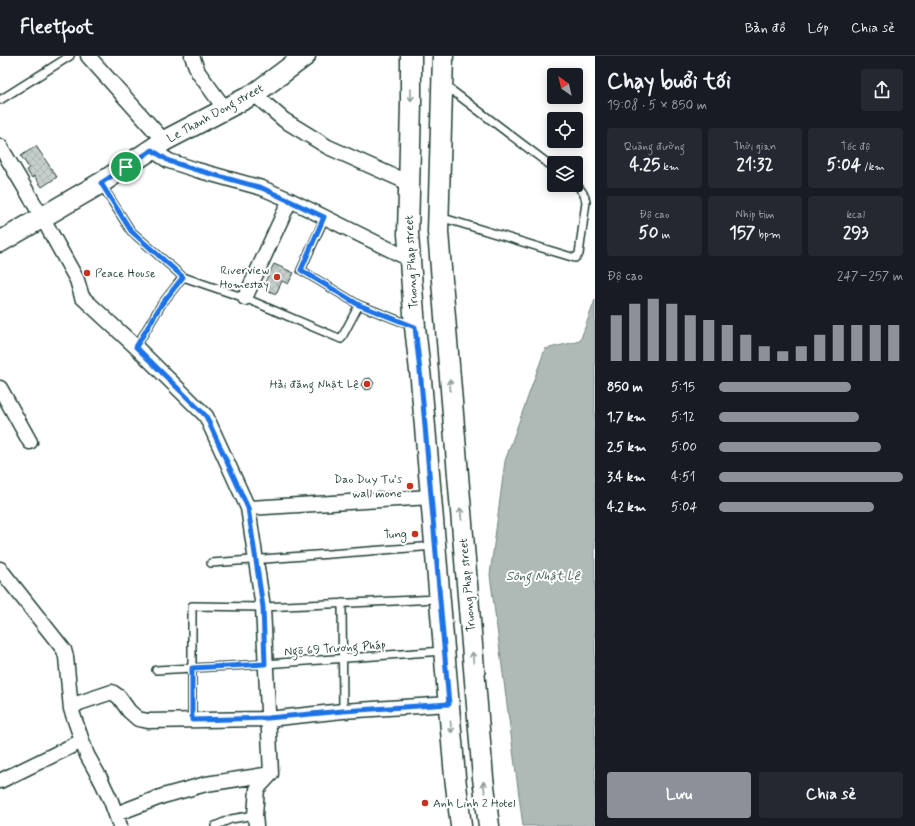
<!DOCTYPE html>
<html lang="vi">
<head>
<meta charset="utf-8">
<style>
  body { margin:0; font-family:Mynerve,sans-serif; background:#242831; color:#f1f3f6; height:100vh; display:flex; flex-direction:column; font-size:15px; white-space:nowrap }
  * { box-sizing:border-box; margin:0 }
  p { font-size:13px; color:#9ea1a6 }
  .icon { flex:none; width:22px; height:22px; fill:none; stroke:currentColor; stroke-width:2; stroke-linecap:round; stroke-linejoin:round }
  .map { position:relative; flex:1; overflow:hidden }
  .sheet { display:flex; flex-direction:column; background:#171b24; width:320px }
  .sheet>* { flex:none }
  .needle { width:26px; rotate:326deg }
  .buttons { position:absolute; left:547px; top:12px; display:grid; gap:8px }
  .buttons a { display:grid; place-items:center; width:36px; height:36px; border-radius:4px; background:#171b24; box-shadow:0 2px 10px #0003; font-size:20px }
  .pin { position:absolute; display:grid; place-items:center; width:34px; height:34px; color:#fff; margin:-17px; border:2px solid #fff; border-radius:50%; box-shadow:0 1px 4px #0007 }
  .round { display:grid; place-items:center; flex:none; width:42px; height:42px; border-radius:4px; background:#242831 }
  .head { display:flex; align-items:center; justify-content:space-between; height:68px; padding:0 12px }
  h1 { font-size:22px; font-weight:700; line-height:30px }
  .figures { display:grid; grid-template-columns:repeat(3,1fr); gap:6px; height:68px; padding:4px 12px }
  .figures div { display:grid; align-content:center; border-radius:4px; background:#242831; text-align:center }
  .figures b { font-size:17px; font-weight:700 }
  .figures small { font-size:11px; font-weight:400 }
  .figures p { font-size:11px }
  .chart { height:112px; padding:8px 12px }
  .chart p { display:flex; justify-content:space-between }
  .chart svg { width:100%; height:72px; margin-top:4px; stroke:#8c9099; stroke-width:6 }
  .primary-button { display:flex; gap:8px; margin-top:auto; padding:8px 12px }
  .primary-button a { flex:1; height:46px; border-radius:4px; background:#8c9099; color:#fff; font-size:16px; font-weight:700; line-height:46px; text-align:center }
  .primary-button a+a { background:#242831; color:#f1f3f6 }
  ul { padding:0 12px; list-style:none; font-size:13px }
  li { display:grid; grid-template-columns:64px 48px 1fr; align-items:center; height:30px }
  li i { height:10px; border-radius:5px; background:#8c9099 }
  header { display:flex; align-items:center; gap:24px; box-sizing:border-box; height:56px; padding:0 20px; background:#171b24; border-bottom:1px solid #363941 }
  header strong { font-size:19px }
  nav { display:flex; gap:22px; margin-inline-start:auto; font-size:14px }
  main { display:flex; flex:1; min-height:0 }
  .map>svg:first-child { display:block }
  .water { fill:#afbab7; stroke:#758883 }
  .building { fill:url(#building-cross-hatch); stroke:#1f3d34 }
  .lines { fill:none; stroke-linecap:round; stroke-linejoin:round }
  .lane-casing { stroke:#1f3d34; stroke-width:10 }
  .street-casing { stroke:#1f3d34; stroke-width:17 }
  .secondary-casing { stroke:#1f3d34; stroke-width:23 }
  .lane { stroke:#fff; stroke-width:7 }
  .street { stroke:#fff; stroke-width:14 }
  .secondary { stroke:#fff; stroke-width:20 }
  .oneway { stroke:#8f9e9a }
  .route-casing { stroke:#fff; stroke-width:8 }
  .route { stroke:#1a73e8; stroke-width:5 }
  .poi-dot { fill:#c8321e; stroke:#fff; stroke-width:1.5 }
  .labels { text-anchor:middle; stroke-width:4; stroke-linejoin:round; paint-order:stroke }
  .street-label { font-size:12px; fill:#1f3d34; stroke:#fff }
  .poi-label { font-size:12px; fill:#1f3d34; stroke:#fff; text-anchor:end }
  .water-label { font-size:13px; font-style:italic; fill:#4a625b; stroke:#fff }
</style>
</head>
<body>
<header>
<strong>Fleetfoot</strong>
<nav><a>Bản đồ</a><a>Lớp</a><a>Chia sẻ</a></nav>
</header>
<main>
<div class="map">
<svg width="595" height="770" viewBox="0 0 595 770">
  <defs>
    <pattern id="building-cross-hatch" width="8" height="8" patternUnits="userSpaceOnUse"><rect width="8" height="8" fill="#c7cfcc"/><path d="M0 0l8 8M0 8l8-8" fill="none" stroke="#aab3b0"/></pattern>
  </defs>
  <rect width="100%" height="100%" fill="#fff"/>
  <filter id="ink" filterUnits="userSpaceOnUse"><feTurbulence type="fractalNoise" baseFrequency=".025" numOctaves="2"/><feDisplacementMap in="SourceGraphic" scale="8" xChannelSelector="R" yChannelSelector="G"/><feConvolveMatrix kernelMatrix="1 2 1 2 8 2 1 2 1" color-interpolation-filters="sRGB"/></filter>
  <g filter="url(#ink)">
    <path class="water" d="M595 244V770H523L490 519 505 405 545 293 580 285Z"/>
    <path class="building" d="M36 90 57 121 42 131 34 120 32 122 26 114 29 112 21 100Z
      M274 208 294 217 288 228 282 225 276 238 262 232Z
      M370 322 374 327 371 333 365 334 361 329 364 323Z"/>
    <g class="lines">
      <g class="lane-casing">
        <path id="lane" d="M446 30 554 112
          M0 44 70 0
          M101 128 131 175 183 221 245 242 341 283 359 249
          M325 161 301 214 359 249 413 270
          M440 161 575 202 579 198 586 146C585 138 581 134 576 128
          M136 291 161 249 183 221
          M211 507 435 490
          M342 547 343 655
          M156 614 265 608 443 595
          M192 664V550L263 551 438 543
          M215 770 231 763 255 759"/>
      </g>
      <g class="street-casing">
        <path id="street" d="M88 0 164 85
          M192 0 198 16 225 53
          M254 38 284 64 328 91 409 127
          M0 90 42 161 77 224 82 241 136 291 206 360 248 452 263 551 271 718 257 733 255 759 256 770
          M152 94 169 105 197 114 262 132 290 144 401 199 410 198
          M245 242 290 144
          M0 332 30 386
          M248 452 431 441
          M0 513 64 594 66 601 71 653 87 699 101 724 111 745 120 770
          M71 653 79 647 112 636 119 641 129 655 138 663 148 665 268 663 343 655 449 648
          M0 725 82 685
          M116 758 163 740 206 728 271 718"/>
      </g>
      <g class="secondary-casing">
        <path id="secondary" d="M411 0V47L408 178 415 271 421 324 455 721 461 770
          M443 0 438 176 483 722 489 770
          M0 186 101 127 164 85 254 38 305 0"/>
      </g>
      <use href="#lane" class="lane"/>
      <use href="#street" class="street"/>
      <use href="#secondary" class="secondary"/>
    </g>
    <defs><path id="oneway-shaft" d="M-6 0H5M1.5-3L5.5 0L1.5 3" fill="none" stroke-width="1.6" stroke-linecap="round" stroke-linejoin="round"/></defs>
    <g class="oneway">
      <use href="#oneway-shaft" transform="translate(411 39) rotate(90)"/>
      <use href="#oneway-shaft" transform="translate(450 329) rotate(-95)"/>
      <use href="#oneway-shaft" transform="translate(461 458) rotate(-95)"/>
      <use href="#oneway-shaft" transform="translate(473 602) rotate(-95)"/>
      <use href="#oneway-shaft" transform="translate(451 671) rotate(85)"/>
      <use href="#oneway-shaft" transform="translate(484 731) rotate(-97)"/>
    </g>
  </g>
  <g class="lines" filter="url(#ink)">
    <g class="route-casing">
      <path id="route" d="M152 94 169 105 197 114 262 132 324 161 301 214 359 249 415 271 421 324 449 648 343 655 268 662 192 664V612L265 608 263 551 248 452 206 360 136 291 161 249 183 221 131 175 101 127Z"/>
    </g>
    <use href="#route" class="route"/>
  </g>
  <g class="poi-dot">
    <circle cx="87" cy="217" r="4"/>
    <circle cx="277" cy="221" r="4"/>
    <circle cx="367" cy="328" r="4"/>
    <circle cx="410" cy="430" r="4"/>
    <circle cx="415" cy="478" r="4"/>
    <circle cx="425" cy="747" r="4"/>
  </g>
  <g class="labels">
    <g class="street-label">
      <text transform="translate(215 57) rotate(-29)" y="4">Le Thanh Dong street</text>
      <text transform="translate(411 206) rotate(-93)" y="4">Truong Phap street</text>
      <text transform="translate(467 529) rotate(-95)" y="4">Truong Phap street</text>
      <text transform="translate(335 592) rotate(-4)" y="4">Ngõ 69 Trương Pháp</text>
    </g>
    <g class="poi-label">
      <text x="269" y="218">Riverview<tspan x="269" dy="14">Homestay</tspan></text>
      <text x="95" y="221" text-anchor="start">Peace House</text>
      <text x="359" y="332">Hải đăng Nhật Lệ</text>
      <text x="402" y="427">Dao Duy Tu's<tspan x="402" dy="14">wall mone</tspan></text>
      <text x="407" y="482">Tung</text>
      <text x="433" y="751" text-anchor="start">Anh Linh 2 Hotel</text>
    </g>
    <g class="water-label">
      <text x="543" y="524">Sông Nhật Lệ</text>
    </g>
  </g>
</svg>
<div class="buttons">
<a><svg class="needle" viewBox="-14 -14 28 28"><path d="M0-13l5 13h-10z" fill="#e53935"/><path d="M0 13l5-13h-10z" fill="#9ea1a6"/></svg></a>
<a><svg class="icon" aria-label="locate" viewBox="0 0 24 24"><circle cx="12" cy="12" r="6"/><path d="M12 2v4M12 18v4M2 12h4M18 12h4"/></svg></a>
<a><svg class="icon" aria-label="layers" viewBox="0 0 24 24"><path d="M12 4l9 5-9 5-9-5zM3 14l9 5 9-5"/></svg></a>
</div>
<div class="pin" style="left:126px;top:111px;background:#1e9e55"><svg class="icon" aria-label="arrive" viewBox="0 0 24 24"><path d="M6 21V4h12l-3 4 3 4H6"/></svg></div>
</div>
<section class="sheet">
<div class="head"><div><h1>Chạy buổi tối</h1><p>19:08 · 5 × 850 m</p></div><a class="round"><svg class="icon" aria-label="share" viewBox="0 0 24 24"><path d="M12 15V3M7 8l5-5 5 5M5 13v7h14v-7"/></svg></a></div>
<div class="figures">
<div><p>Quãng đường</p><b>4.25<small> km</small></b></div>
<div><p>Thời gian</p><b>21:32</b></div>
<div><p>Tốc độ</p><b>5:04<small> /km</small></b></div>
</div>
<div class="figures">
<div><p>Độ cao</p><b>50<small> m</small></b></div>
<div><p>Nhịp tim</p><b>157<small> bpm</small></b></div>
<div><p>kcal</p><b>293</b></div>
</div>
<div class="chart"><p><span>Độ cao</span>247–257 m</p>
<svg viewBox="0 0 160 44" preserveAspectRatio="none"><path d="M5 44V16M15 44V9M25 44V6M35 44V9M45 44V16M55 44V19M65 44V22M75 44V28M85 44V35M95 44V38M105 44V35M115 44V28M125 44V22M135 44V22M145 44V22M155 44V22"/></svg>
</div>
<ul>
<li><b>850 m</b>5:15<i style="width:72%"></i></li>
<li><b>1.7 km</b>5:12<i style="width:76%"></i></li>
<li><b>2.5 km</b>5:00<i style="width:88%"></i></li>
<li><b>3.4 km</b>4:51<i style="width:100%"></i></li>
<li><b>4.2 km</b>5:04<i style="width:84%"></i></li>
</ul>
<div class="primary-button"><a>Lưu</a><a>Chia sẻ</a></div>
</section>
</main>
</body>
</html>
